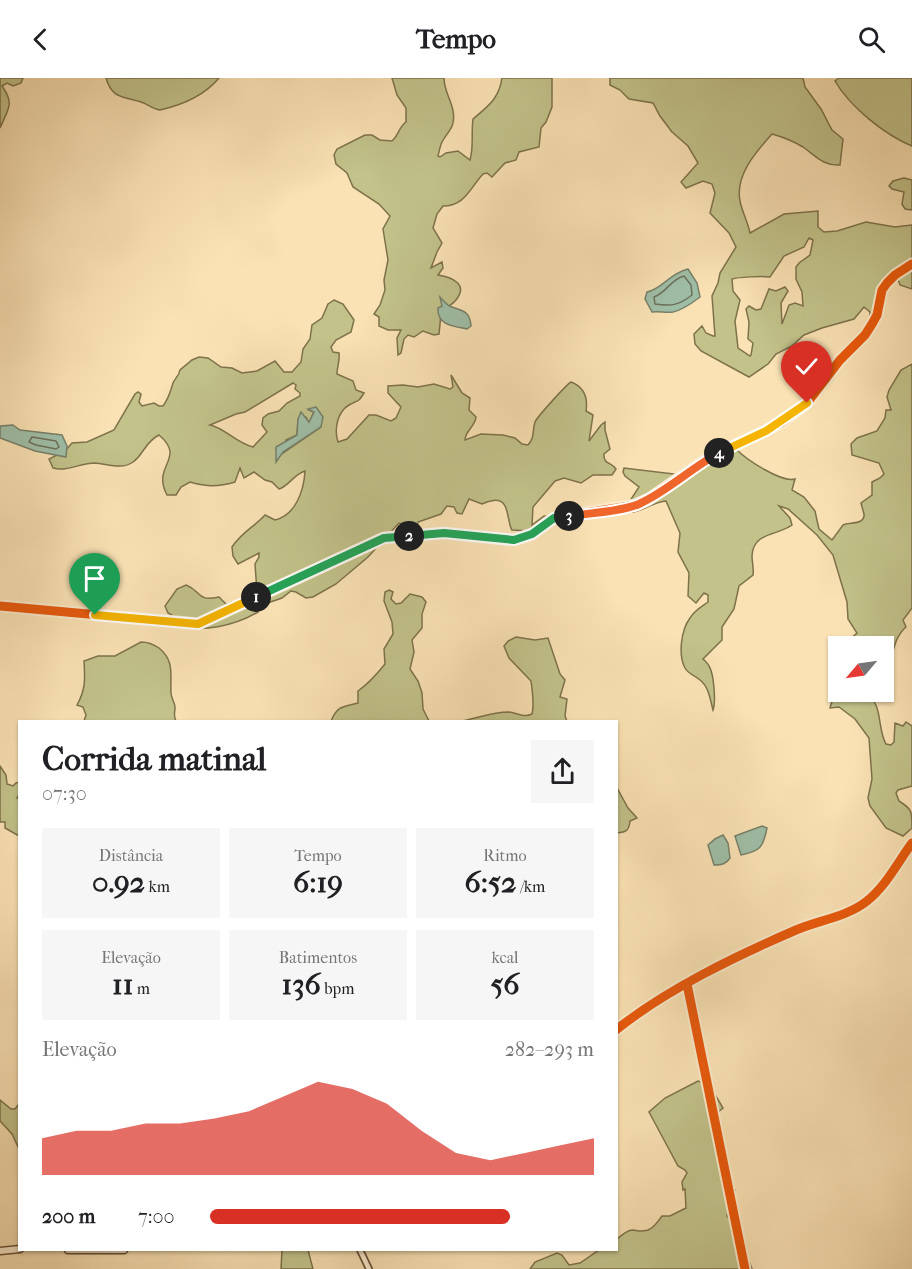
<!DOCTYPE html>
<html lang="pt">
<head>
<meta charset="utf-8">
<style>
  body { margin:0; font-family:"IM FELL French Canon",serif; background:#f6f6f6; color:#202124; height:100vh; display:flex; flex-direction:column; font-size:22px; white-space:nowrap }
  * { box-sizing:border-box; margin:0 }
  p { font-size:20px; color:#757577 }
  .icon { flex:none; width:33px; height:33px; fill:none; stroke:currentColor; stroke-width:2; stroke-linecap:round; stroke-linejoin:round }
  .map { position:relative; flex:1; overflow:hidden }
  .side { position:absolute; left:18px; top:642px; width:600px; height:531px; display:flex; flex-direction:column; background:#fff; border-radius:0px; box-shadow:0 2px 4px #0004 }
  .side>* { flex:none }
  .needle { width:39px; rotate:241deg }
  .controls { position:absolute; left:828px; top:558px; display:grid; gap:12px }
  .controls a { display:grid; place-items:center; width:66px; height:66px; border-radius:0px; background:#fff; box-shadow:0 2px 4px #0004; font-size:30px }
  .pin { position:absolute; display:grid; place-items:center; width:51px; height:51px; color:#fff; margin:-62px -26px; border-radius:50% 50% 50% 0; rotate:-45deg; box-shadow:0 0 6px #0007 }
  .pin .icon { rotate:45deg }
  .km { position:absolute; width:30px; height:30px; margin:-15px; border-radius:50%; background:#222; color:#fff; font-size:16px; line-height:30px; text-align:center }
  .round { display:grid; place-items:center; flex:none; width:63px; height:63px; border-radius:0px; background:#f6f6f6 }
  .headline { display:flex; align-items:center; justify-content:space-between; height:102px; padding:0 24px }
  h1 { font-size:33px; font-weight:700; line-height:45px }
  .figures { display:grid; grid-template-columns:repeat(3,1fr); gap:9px; height:102px; padding:6px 24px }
  .figures div { display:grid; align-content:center; border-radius:0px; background:#f6f6f6; text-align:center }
  .figures b { font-size:30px; font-weight:700 }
  .figures small { font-size:16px; font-weight:400 }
  .figures p { font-size:16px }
  .chart { height:168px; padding:12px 24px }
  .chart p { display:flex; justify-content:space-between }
  .chart svg { width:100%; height:108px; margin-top:6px; fill:#d93025; opacity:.7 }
  ul { padding:0 24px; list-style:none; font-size:20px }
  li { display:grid; grid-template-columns:96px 72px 1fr; align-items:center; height:45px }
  li i { height:15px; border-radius:8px; background:#d93025 }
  header { display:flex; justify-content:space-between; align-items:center; height:78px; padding:0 24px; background:#fff; font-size:27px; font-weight:700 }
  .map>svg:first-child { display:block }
  .green { fill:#c2c28a; stroke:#7e724b; stroke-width:1.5; fill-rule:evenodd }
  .water { fill:#9fbfa8; stroke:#77806a; stroke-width:1.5 }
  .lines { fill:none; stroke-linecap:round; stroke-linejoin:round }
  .shore { stroke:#6c705a; stroke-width:1.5 }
  .minor-casing { stroke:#6a5236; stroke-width:8 }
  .tertiary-casing { stroke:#6a5236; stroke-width:9 }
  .minor { stroke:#fcecce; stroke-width:4.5 }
  .tertiary { stroke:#fcecce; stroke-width:6 }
  .cycleway-casing { stroke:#fcecce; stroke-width:13 }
  .cycleway { stroke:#e8590c; stroke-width:9 }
  .split-1-casing { stroke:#fff; stroke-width:12 }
  .split-2-casing { stroke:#fff; stroke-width:12 }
  .split-3-casing { stroke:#fff; stroke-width:12 }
  .split-4-casing { stroke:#fff; stroke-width:12 }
  .split-5-casing { stroke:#fff; stroke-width:12 }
  .split-1 { stroke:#f5b400; stroke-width:8 }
  .split-2 { stroke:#22a559; stroke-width:8 }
  .split-3 { stroke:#22a559; stroke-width:8 }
  .split-4 { stroke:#f0652b; stroke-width:8 }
  .split-5 { stroke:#f5b400; stroke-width:8 }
</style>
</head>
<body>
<header><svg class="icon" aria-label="back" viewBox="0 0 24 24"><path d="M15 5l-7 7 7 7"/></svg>Tempo<svg class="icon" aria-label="search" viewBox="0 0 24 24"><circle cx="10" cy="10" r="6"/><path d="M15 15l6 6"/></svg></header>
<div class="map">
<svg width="912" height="1191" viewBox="0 0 912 1191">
  <rect width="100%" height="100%" fill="#fae2b4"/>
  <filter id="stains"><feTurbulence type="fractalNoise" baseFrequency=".00333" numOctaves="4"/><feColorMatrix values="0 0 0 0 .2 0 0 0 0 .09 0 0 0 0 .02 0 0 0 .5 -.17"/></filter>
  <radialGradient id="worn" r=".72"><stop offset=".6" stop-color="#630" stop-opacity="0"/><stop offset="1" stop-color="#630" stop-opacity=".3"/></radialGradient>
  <path class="green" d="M0 0H23L21 5 13 8 7 5 2 8C15 26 8 31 0 50Z
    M106 0H219C204 18 182 27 160 32 152 31 148 26 141 24 123 18 112 21 106 0Z
    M392 0H444C444 13 451 21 453 33 456 49 448 53 442 64 440 68 439 74 438 78L440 79 446 75 458 73 470 82C474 68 471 56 473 41 488 28 499 21 502 0H552V29L546 44 541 50 539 69 519 74 516 82 505 85 492 99 487 95 483 96C470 110 465 128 443 128L437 136 433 150 442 165 437 174 431 190 442 184 443 190 438 197C451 199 469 206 456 222 452 227 445 230 441 236L439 256 434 257 423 253 414 259 408 257 404 261 401 275 398 277 397 260 401 252H388L379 248V239L374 236 380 227 385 212 384 202 388 182 383 151 390 138 379 126 353 109 347 95 336 86 334 77 337 71 365 57H372L380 62 392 63C399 57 398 50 406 44V30L397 17Z
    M610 0H803L805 9 821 31 832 52 843 61 840 87C823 88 816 78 803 69 793 63 783 59 772 56 756 74 735 97 740 123 742 134 748 144 750 155L784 136 818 133V149L824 154 837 153 866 144 895 149 912 147V211L900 207 897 199 887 205 879 231 865 253 870 241V234L864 229 854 241 822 250 804 257 792 268 776 276 768 286 749 299 701 273 695 266 694 256 702 248 706 255 713 258H715L712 218 718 205 720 195 736 169 729 155 710 135 715 115 712 106 703 103 686 110 681 104 698 85 688 68 672 54 660 38 653 25 629 21 620 12 610 7ZM809 160 813 162 810 177 799 185 796 189V201L802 214 803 228 795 225 789 227 782 246 781 225 788 213 785 209 776 213 769 211 761 231 756 232 749 228 746 231 749 244 748 261 753 265 751 277 750 278 738 270 735 243 740 222 733 213 732 201C738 199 762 198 770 199L784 178 804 169Z
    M839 0H912V68C885 57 850 29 835 3Z
    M904 100 912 102V132L905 131 902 126 904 114 892 111 889 108 893 103Z
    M334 222 343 226 354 242 351 254 336 262 331 269 333 274 339 275C340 284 337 288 337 296L353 303 356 312 364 315C358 325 358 322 349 327 337 334 334 352 338 364L347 361 369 337H376L391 343 396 340 401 329 388 315V308L403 307 418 309 434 306 450 311 453 309 451 297 462 315 470 320 469 332 476 339C475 349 465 353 465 362L481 356 503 357 515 360 522 366 528 367C535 359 532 354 535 344 537 339 567 306 571 304 584 309 588 320 586 333L593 337 589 363 601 347 605 344V352L610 371 604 376C603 386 611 384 616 391L612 397H593L581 405 564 400 555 403 533 429 532 447 544 438 552 439 529 453 512 452C506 443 511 418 491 423 488 423 485 425 482 426L469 421 462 436 457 435 454 429 447 428 441 436 418 444 417 450 399 445 368 479 336 506 313 519 306 520 296 514 291 513 282 520 259 528 256 531 258 534C234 548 202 555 175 547L177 540 168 535 165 528 177 511 186 507C202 513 196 524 219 519L231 531 253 519 257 514 255 486 259 479V475L238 486 233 478 232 469C242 454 254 449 265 437L275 442C296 437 304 412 305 393 294 396 289 408 279 411L272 404 265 402 254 394 244 400 240 390 235 404C218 409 207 409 190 404L181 409 176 417H167C151 387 187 381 159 357 145 364 144 376 133 384 122 392 108 386 95 385 80 385 67 394 53 390L49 381 65 373 72 365 87 364 114 352 135 316 138 314 141 316 139 324 142 328 154 325 159 328H163C169 320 170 315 173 305 175 300 179 298 180 292L192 282 199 279 208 280 221 289 232 290 242 295 257 293 275 283 284 294H292L301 284 303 271 310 261 312 247 322 240 328 226ZM293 305 296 307 295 311 300 315V318L287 325 279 333 268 336 263 340 262 347 267 354 253 369C236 365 225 350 210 347L236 336 245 334ZM316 330 321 349 283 375 286 362 297 357 298 341 306 339 309 345 314 334 309 332Z
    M912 286V530L903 542 906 549C891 562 894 582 884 598V568H846L847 564 857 555 848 541 847 524 833 477 817 457 788 431 779 428 790 440 792 447C777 458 753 454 752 478 752 484 754 491 753 497L739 508 734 531 722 549V562L703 581C705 583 708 585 709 588 714 596 716 624 713 632 710 621 709 609 700 602 695 597 689 597 685 590 678 577 681 552 690 540 694 533 701 529 708 524V517L704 515 696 525 688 518 689 495 678 474 680 455 666 423C652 424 640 436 626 434V429L639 409 625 398 623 394 624 390 682 397 688 393 687 388 704 379 737 372C747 382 782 405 795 401L792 412 804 419 815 433 819 451 832 462 843 447C850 444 865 447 864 436 863 432 862 429 861 425L872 417V404L880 400 884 396 879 385 852 377 851 366 857 360 877 353 885 340 886 332H891L887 319 889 312 901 292Z
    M389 512 393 514 391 521 396 526 401 525 410 516 422 519 426 524 422 536V550L412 562 414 574 410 591 418 603 422 615 423 631 429 643H331C338 627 343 629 358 625V613C368 606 377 596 385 586L384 571 393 556 392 544 384 523 385 514Z
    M516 559 535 562 548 560 560 596 565 602 560 619 567 621 565 638 567 643H462C478 640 492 634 509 634 517 635 524 640 532 636 534 629 532 610 531 603L509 580 504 568 508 563Z
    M141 564C148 564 153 566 159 570 175 583 170 597 171 615 171 620 175 625 175 629 175 636 173 637 176 643H84L86 637 83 629 77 627C86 611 85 600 84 583L98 578H115Z
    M838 604V614H870L868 617C883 628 877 650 886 666L891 667 894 664 895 645 903 648 906 644 912 648V708L898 712 896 715 899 723C912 731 912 733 912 750L903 758 886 750 870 728 868 720 872 701 869 660 855 641 839 629 830 630Z
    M0 688 6 697 7 706 13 708 16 705 19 704V716L17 720 19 721V758L5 750V744H0Z
    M616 708 628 730 637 740 630 743C629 753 626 754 617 755Z
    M698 1003C711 1006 716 1019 723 1030L718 1034C719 1042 716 1052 717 1060 720 1072 722 1072 719 1086L735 1112 729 1126 727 1138 736 1147C735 1169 746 1172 752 1191H530L535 1184 557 1175 562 1177 569 1187 580 1185 599 1172H616L617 1161C637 1144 632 1157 648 1152 655 1149 658 1143 662 1138H670L686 1130 685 1111 683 1112 682 1104 687 1095 685 1092 678 1088 649 1034 665 1020Z
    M0 1022 11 1031H15L19 1026V1071L12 1056 0 1043Z
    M282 1172H308L313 1191H281Z"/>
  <path class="water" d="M688 191 697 205 700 219C692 225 683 232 673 234 666 235 659 233 652 234L645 221 647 214C663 211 668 196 688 191Z
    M440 219C443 222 447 228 452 229 463 233 470 233 471 248L467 251C453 248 437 247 438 230L442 228Z
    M316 329 323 339 321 349 283 374 276 384V369L297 357 298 341 301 334 309 344 314 334 308 331Z
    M13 347 20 352 62 357 67 368 66 379 35 373 0 360V348Z
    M762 748 767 750C763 770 760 773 741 777L735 758Z
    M723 757 728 765 730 780C726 786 722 787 714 787L708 767 715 761Z"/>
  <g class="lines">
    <path class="shore" d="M684 198 691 207 692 217C678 228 671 228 655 226L654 219C666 215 671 201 684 198Z
      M32 359 56 363 59 369 56 371 36 367 29 364Z"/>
    <g class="minor-casing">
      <path id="minor" d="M687 906 745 1191
        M360 1172 369 1191"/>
    </g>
    <g class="tertiary-casing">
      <path id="tertiary" d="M0 528 198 546 384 460 444 455 514 462 533 456 554 440 636 427 649 421 708 380 781 345 807 325 840 282 865 257 872 246 877 237 882 212 887 205 895 197 912 186
        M616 952C667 911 736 878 796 852 819 842 847 839 867 823 886 808 898 784 912 765
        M68 1172H124
        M0 1173 20 1171"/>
    </g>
    <use href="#minor" class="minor"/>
    <use href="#tertiary" class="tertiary"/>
    <g class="cycleway-casing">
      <path id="cycleway" d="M0 528 198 546 384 460 444 455 514 462 533 456 554 440 636 427 649 421 708 380 781 345 807 325 840 282 865 257 872 246 877 237 882 212 887 205 895 197 912 186
        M687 906 745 1191
        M616 952C667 911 736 878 796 852 819 842 847 839 867 823 886 808 898 784 912 765"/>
    </g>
    <use href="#cycleway" class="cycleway"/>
  </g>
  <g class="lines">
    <g class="split-1-casing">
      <path id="split-1" d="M95 537 198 546 256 519"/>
    </g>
    <g class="split-2-casing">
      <path id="split-2" d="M256 519 384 460 409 458"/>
    </g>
    <g class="split-3-casing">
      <path id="split-3" d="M409 458 444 455 514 462 532 456 554 440 569 438"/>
    </g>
    <g class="split-4-casing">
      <path id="split-4" d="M569 438C590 435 620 434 639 426 668 413 691 390 719 375"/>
    </g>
    <g class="split-5-casing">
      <path id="split-5" d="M719 375 766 353 807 325"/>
    </g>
    <use href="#split-1" class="split-1"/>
    <use href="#split-2" class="split-2"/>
    <use href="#split-3" class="split-3"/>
    <use href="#split-4" class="split-4"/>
    <use href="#split-5" class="split-5"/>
  </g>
  <rect width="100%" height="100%" filter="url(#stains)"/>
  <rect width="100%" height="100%" fill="url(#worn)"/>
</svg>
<div class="controls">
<a><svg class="needle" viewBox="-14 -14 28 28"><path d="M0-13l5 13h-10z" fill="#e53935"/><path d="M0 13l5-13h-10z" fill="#757577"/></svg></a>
</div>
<div class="pin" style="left:95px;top:537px;background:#1e9e55"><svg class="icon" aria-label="arrive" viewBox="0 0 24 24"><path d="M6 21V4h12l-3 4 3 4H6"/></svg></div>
<div class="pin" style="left:807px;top:325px;background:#d93025"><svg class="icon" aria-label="check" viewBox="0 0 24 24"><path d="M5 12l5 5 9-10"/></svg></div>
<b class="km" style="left:256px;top:519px">1</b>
<b class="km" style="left:409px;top:458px">2</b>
<b class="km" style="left:569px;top:438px">3</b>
<b class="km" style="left:719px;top:375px">4</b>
<section class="side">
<div class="headline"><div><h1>Corrida matinal</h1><p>07:30</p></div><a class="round"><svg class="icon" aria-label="share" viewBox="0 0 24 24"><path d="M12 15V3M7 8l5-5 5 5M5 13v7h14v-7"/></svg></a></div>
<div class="figures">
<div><p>Distância</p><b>0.92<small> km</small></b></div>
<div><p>Tempo</p><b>6:19</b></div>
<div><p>Ritmo</p><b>6:52<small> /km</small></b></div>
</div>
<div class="figures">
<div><p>Elevação</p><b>11<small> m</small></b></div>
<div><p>Batimentos</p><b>136<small> bpm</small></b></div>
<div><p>kcal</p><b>56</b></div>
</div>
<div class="chart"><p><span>Elevação</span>282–293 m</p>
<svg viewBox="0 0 160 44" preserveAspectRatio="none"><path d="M0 44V29L10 26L20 26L30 23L40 23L50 21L60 18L70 12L80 6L90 9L100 15L110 26L120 35L130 38L140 35L150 32L160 29V44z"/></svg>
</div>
<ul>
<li><b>200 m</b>7:00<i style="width:78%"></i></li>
</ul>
</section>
</div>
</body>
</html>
